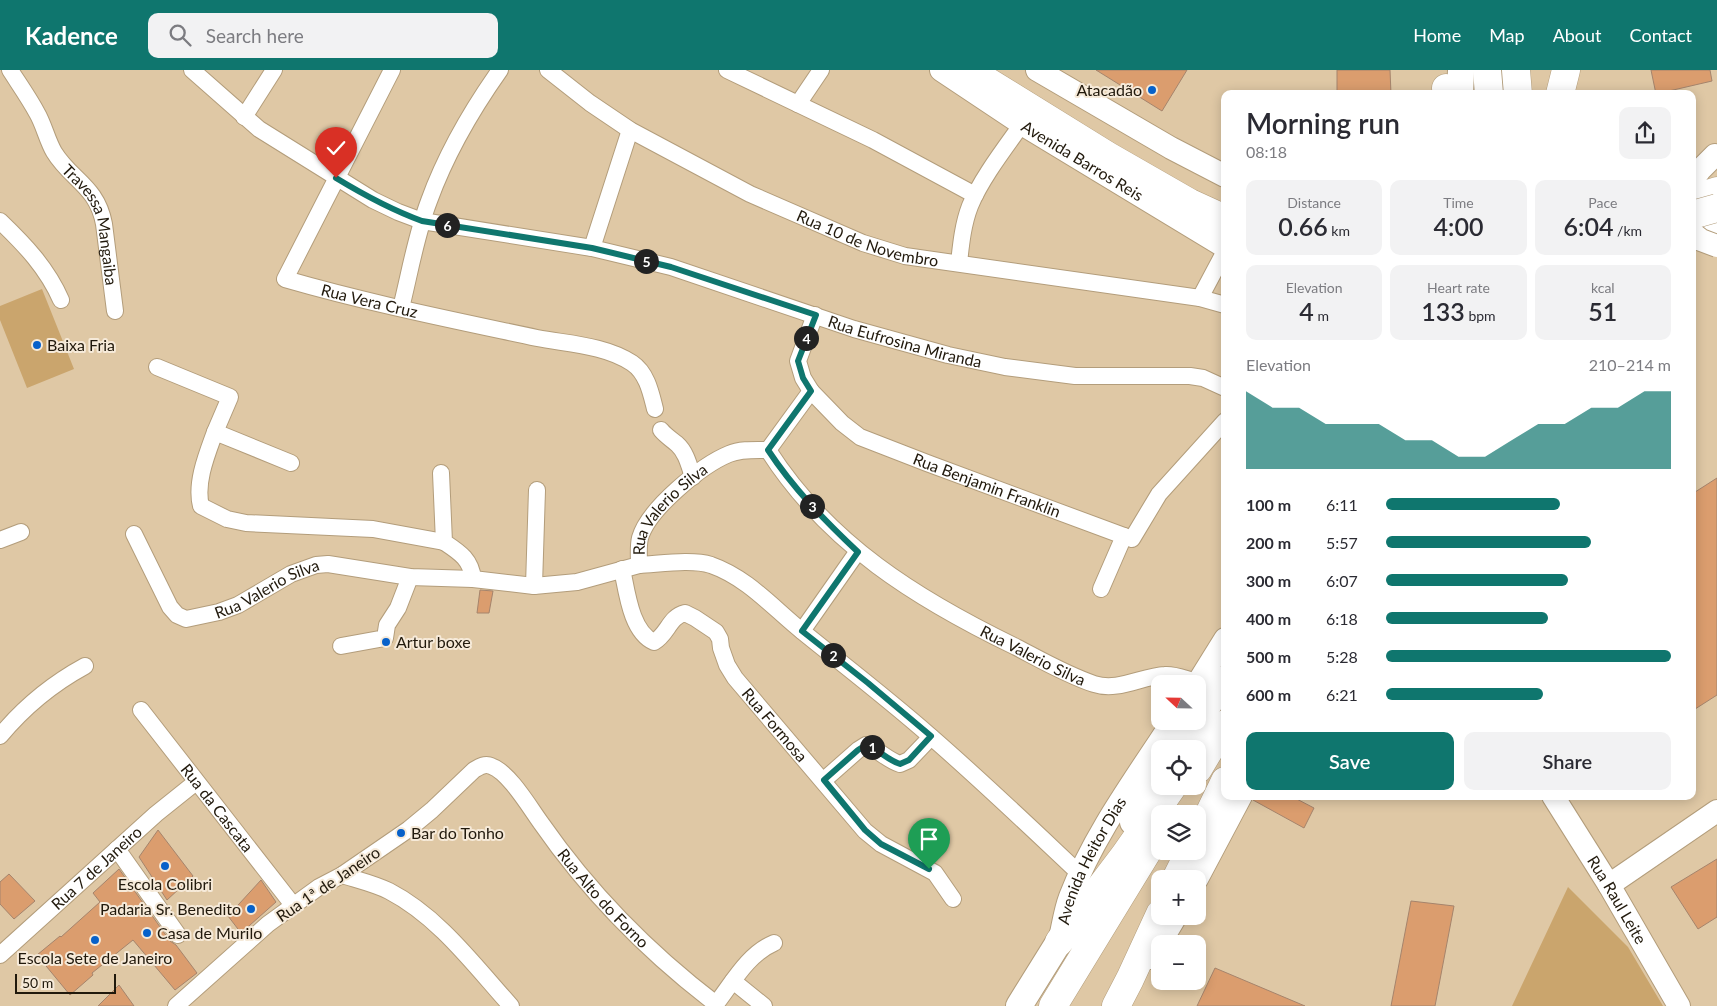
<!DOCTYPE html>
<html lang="en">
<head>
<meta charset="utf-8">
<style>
  body { margin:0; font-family:Lato,sans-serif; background:#f2f2f3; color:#2b2b33; height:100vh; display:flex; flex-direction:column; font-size:19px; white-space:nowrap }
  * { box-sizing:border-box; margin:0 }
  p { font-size:16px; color:#7c7c81 }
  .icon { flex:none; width:28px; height:28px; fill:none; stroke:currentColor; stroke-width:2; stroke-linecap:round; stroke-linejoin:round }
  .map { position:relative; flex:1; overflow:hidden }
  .details { position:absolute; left:1221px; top:20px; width:475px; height:710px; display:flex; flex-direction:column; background:#fff; border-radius:10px; box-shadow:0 2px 12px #0003 }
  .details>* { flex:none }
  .needle { width:32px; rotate:292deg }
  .buttons { position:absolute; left:1151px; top:605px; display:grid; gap:10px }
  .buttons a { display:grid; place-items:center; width:55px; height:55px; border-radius:10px; background:#fff; box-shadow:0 2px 12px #0003; font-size:25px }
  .scale { position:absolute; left:15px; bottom:12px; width:101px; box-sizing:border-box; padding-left:5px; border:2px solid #21190c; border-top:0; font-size:14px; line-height:18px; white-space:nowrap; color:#21190c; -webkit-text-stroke:4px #f6ead9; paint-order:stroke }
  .pin { position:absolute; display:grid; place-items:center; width:42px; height:42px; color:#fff; margin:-51px -21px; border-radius:50% 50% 50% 0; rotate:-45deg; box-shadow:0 0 5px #0007 }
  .pin .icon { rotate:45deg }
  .km { position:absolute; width:25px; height:25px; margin:-12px; border-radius:50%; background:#222; color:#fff; font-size:14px; line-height:25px; text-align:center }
  .round { display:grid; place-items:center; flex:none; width:52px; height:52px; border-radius:10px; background:#f2f2f3 }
  .head { display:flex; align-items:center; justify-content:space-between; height:85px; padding:0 25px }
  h1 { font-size:28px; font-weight:600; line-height:38px }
  .stats { display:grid; grid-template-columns:repeat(3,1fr); gap:8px; height:85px; padding:5px 25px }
  .stats div { display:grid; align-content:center; border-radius:10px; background:#f2f2f3; text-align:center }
  .stats b { font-size:25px; font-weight:600 }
  .stats small { font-size:14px; font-weight:400 }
  .stats p { font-size:14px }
  .chart { height:140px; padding:10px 25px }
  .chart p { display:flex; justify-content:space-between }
  .chart svg { width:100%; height:90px; margin-top:5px; fill:#0f766e; opacity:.7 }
  .action { display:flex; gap:10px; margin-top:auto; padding:10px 25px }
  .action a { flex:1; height:58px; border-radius:10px; background:#0f766e; color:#fff; font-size:20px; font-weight:600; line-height:58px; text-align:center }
  .action a+a { background:#f2f2f3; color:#2b2b33 }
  ul { padding:0 25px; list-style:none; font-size:16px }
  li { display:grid; grid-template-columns:80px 60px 1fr; align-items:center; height:38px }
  li i { height:12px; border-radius:6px; background:#0f766e }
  header { display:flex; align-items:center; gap:30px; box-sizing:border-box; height:70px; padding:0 25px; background:#0f766e; color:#fff }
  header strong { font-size:24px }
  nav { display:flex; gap:28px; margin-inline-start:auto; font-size:18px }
  .search { width:350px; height:45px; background:#f2f2f3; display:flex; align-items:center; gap:12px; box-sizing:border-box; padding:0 18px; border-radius:10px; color:#7c7c81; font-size:19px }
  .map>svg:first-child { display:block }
  .green { fill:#caa56d }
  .building { fill:#db9d6e; stroke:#a5846c }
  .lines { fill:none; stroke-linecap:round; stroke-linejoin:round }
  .street-casing { stroke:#b39d7b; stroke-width:18 }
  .secondary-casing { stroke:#b39d7b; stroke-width:24 }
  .primary-casing { stroke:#b39d7b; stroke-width:28 }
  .highway-casing { stroke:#b39d7b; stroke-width:29 }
  .street { stroke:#fff; stroke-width:16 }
  .secondary { stroke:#fff; stroke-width:22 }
  .primary { stroke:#fff; stroke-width:26 }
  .highway { stroke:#fff; stroke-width:28 }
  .secondary-bridge-casing { stroke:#b39d7b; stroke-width:24; stroke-linecap:butt }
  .highway-bridge-casing { stroke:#b39d7b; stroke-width:29; stroke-linecap:butt }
  .secondary-bridge { stroke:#fff; stroke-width:22 }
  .highway-bridge { stroke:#fff; stroke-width:28 }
  .route-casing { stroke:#fff; stroke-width:10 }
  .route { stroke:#0f766e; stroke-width:6 }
  .poi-dot { fill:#0761ca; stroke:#f6ead9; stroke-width:2 }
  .labels { text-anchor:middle; stroke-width:4; stroke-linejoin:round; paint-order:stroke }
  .poi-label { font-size:16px; fill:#21190c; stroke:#f6ead9; text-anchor:start }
  .street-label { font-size:16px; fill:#21190c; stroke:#f6ead9 }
</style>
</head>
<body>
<header>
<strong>Kadence</strong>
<div class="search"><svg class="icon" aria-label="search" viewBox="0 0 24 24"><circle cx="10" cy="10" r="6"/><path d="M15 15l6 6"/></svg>Search here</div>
<nav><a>Home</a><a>Map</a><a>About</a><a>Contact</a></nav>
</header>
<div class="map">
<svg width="1717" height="936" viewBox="0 0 1717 936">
  <rect width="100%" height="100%" fill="#dfc8a5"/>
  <path class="green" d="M42 219 74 299 27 318 0 250V236Z
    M1568 817 1628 877 1663 936H1512Z"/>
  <path class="building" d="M1096 0H1187L1162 41Z
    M1337 0H1390L1391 24H1337Z
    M1651 0H1710L1712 11 1656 24Z
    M1717 408V625L1692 641V424Z
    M480 520 493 521 489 543H477Z
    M1254 726H1291L1314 738 1304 758 1253 730Z
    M158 760 193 806 167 830 139 787Z
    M1717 789V847L1698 859 1671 817Z
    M119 799 170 871 176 875 197 903 175 920 133 870 92 903 93 905 70 925 37 885 60 866 61 867 100 832 93 823Z
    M9 804 35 831 14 849 0 834V812Z
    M261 810 276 832 241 863 228 846Z
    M1411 831 1454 836 1435 936H1391Z
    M1215 898 1305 936H1197Z
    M119 915 134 936H98Z"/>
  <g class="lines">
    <g class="street-casing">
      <g id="street">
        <path id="s1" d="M10 0C19 14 29 28 37 43 44 55 47 70 54 82 71 110 97 116 104 154L115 241"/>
        <path id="s2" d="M192 0 259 59 373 130 398 142 422 151 592 178 671 197 854 259 948 285 1005 297 1075 306H1190L1203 308 1225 318"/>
        <path id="s3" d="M392 0 285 209C368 233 453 250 537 268 568 274 605 275 632 293 647 303 651 323 655 339"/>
        <path id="s4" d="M548 0 590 33 630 60 750 124 863 173 905 186 1200 228 1225 235"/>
        <path d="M727 0 873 70 975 125"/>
        <path d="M798 34 821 0"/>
        <path d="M244 47 274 0"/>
        <path d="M0 151C25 175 47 198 61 230"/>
        <path d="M592 178 630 60"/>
        <path d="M959 193C961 174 963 154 970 136 981 109 1005 78 1022 54"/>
        <path d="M1200 228 1225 181"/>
        <path d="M401 238C410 202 416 165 429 131 446 84 471 41 500 0"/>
        <path d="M157 297 230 327 215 362"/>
        <path d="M811 321 803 308 798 291 815 245"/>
        <path d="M661 360C666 366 671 369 677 374 686 382 689 395 693 407"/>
        <path id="s5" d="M768 380 811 321 842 353 860 367 927 393 1132 469 1159 424 1225 351"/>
        <path id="s6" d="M768 380C828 474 917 529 1016 577 1041 590 1067 605 1094 614 1118 622 1142 606 1165 605 1175 604 1188 610 1198 612"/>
        <path d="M291 393 215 362C207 384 195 413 201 436L227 449 246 453 373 459 444 472"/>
        <path d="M441 403 444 472C459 482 471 489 473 509"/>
        <path id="s7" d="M134 464 170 537 177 545 186 549 219 542 238 535 291 504 316 495 328 494 410 507 473 509 534 516 577 512 639 495C639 486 638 476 640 468 648 439 702 395 729 384 741 379 755 380 768 380"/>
        <path d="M0 470 21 462"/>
        <path d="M639 495C660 494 692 489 711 495 748 508 773 538 803 562 845 596 888 629 929 665 981 710 1030 757 1080 804"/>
        <path id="s8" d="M622 499C627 522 631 562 654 572 668 564 669 547 685 543L695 548 716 562 720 569 721 578 727 595 735 608 865 761 881 774 935 803 953 829"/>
        <path d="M534 516 537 420"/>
        <path d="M1101 519 1124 466"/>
        <path d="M802 561 858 481"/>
        <path d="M341 576 385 568 387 555 398 538 410 507"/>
        <path id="s9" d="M141 640 293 835"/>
        <path d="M0 666C24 637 52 614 85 596"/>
        <path d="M824 710 858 680 866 675C878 679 887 690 900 694L909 690 931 667"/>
        <path d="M117 779 178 865"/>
        <path d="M342 805C358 810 375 814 389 821 439 847 474 895 511 936"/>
        <path id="s10" d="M0 885 156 744 196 712"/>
        <path d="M733 911 764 936"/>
        <path id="s11" d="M176 936 268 854 319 817 342 805 409 759 432 740 474 700C479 697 485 693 491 696 509 702 530 738 541 753 589 822 649 883 716 934 733 912 748 884 774 873"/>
      </g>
    </g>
    <g class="secondary-casing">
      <g id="secondary">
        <path id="s12" d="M941 0 1022 54 1225 177"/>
        <path d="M1037 0 1171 78 1225 106"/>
        <path d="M1692 111 1700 100 1715 85"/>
        <path d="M1692 142 1698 149 1717 157"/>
        <path d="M1197 614 1225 569"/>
        <path id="s13" d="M1553 726 1609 815 1679 936"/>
        <path d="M1197 809 1241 726"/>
        <path d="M1609 815 1717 741"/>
        <path id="s14" d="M1060 868C1063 855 1065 840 1070 827 1094 764 1136 708 1173 651"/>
        <path d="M1151 888 1176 846"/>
      </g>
    </g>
    <g class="primary-casing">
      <path id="primary" d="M1460 24 1461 0
        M1180 679 1225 609
        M1133 752 1160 710
        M1019 936 1070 854"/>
    </g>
    <g class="highway-casing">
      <path id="highway" d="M969 0 1108 86 1190 133 1225 149
        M1487 0 1489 24
        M1516 0 1518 24
        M1446 18 1448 24
        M1560 24 1566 0
        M1692 129 1717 121
        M1198 699 1225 654
        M1198 767 1225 711
        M1176 809 1190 781
        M1059 872 1124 786 1173 716
        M1053 936 1160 761
        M1116 936 1130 909 1160 844"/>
    </g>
    <use href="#street" class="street"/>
    <use href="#secondary" class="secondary"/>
    <use href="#primary" class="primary"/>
    <use href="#highway" class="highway"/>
    <g class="secondary-bridge-casing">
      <path id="secondary-bridge" d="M1692 163 1701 170 1717 176"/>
    </g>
    <g class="highway-bridge-casing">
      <path id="highway-bridge" d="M1692 145 1717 138"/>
    </g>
    <use href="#secondary-bridge" class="secondary-bridge"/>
    <use href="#highway-bridge" class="highway-bridge"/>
  </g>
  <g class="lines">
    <g class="route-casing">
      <path id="route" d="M336 108C364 125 392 140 422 151L592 178 671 197 816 245 798 291 803 308 811 321 768 380C793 418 824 450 858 482L802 561 868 613 931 666 909 690 900 694C887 690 878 679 866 675L858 680 824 710 865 760 881 774 929 799"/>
    </g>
    <use href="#route" class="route"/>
  </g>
  <g class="poi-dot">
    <circle cx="1152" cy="20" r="5"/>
    <circle cx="37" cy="275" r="5"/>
    <circle cx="386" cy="572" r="5"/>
    <circle cx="401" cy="763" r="5"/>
    <circle cx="165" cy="796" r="5"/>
    <circle cx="251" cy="839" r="5"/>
    <circle cx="147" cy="863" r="5"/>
    <circle cx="95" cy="870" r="5"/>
  </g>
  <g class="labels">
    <g class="poi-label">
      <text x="1142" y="26" text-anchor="end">Atacadão</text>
      <text x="47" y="281">Baixa Fria</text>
      <text x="396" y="578">Artur boxe</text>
      <text x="411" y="769">Bar do Tonho</text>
      <text x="165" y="820" text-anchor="middle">Escola Colibri</text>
      <text x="241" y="845" text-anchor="end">Padaria Sr. Benedito</text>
      <text x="157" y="869">Casa de Murilo</text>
      <text x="95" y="894" text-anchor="middle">Escola Sete de Janeiro</text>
    </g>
    <g class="street-label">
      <text dy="6" stroke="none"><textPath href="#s12" startOffset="168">Avenida Barros Reis</textPath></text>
      <text dy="6" stroke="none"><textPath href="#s1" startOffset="178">Travessa Mangaiba</textPath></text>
      <text dy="6" stroke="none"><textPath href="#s4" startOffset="364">Rua 10 de Novembro</textPath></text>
      <text dy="6" stroke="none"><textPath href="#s3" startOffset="322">Rua Vera Cruz</textPath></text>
      <text dy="6" stroke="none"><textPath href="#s2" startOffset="776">Rua Eufrosina Miranda</textPath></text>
      <text dy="6" stroke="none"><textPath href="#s5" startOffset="276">Rua Benjamin Franklin</textPath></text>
      <text dy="6" stroke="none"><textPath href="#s7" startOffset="638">Rua Valerio Silva</textPath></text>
      <text dy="6" stroke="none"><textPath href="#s7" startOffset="189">Rua Valerio Silva</textPath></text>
      <text dy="6" stroke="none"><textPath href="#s6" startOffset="340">Rua Valerio Silva</textPath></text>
      <text dy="6" stroke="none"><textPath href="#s8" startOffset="274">Rua Formosa</textPath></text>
      <text dy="6" stroke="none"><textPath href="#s9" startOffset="124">Rua da Cascata</textPath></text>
      <text dy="6" stroke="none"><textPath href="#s14" startOffset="84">Avenida Heitor Dias</textPath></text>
      <text dy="6" stroke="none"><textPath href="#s10" startOffset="130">Rua 7 de Janeiro</textPath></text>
      <text transform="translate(328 814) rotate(-34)" y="6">Rua 1ª de Janeiro</text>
      <text dy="6" stroke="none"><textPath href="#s11" startOffset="574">Rua Alto do Forno</textPath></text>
      <text dy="6" stroke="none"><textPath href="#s13" startOffset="122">Rua Raul Leite</textPath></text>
    </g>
  </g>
</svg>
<div class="buttons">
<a><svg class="needle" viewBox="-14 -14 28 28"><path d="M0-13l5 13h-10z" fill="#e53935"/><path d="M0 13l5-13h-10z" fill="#7c7c81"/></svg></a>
<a><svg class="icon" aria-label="locate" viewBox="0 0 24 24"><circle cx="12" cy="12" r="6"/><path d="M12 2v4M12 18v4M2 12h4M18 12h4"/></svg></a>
<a><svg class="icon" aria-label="layers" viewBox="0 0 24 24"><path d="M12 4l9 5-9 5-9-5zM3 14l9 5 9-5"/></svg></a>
<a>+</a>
<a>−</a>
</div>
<div class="scale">50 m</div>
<div class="pin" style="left:929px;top:799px;background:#1e9e55"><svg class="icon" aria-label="arrive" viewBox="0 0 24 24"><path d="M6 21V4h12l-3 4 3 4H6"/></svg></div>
<div class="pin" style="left:336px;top:108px;background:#d93025"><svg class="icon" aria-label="check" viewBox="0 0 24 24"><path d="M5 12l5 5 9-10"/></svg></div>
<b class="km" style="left:872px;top:677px">1</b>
<b class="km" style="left:833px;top:585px">2</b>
<b class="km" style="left:812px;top:436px">3</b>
<b class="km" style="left:806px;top:268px">4</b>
<b class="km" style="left:646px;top:191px">5</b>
<b class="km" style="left:447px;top:155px">6</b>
<section class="details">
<div class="head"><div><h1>Morning run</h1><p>08:18</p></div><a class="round"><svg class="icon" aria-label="share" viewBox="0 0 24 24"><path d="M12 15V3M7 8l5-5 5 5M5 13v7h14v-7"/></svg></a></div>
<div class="stats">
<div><p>Distance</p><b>0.66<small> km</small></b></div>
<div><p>Time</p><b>4:00</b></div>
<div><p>Pace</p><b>6:04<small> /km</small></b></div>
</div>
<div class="stats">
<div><p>Elevation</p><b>4<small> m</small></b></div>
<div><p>Heart rate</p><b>133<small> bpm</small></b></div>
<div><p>kcal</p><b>51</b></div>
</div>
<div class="chart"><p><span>Elevation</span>210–214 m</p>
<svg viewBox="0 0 160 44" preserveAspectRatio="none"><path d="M0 44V6L10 14L20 14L30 22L40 22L50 22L60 30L70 30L80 38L90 38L100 30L110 22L120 22L130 14L140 14L150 6L160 6V44z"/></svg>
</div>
<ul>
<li><b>100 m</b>6:11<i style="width:61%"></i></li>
<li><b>200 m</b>5:57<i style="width:72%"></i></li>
<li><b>300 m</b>6:07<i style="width:64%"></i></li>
<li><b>400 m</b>6:18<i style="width:57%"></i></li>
<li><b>500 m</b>5:28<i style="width:100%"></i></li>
<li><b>600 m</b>6:21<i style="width:55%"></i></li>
</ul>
<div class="action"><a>Save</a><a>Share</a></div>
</section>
</div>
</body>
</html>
